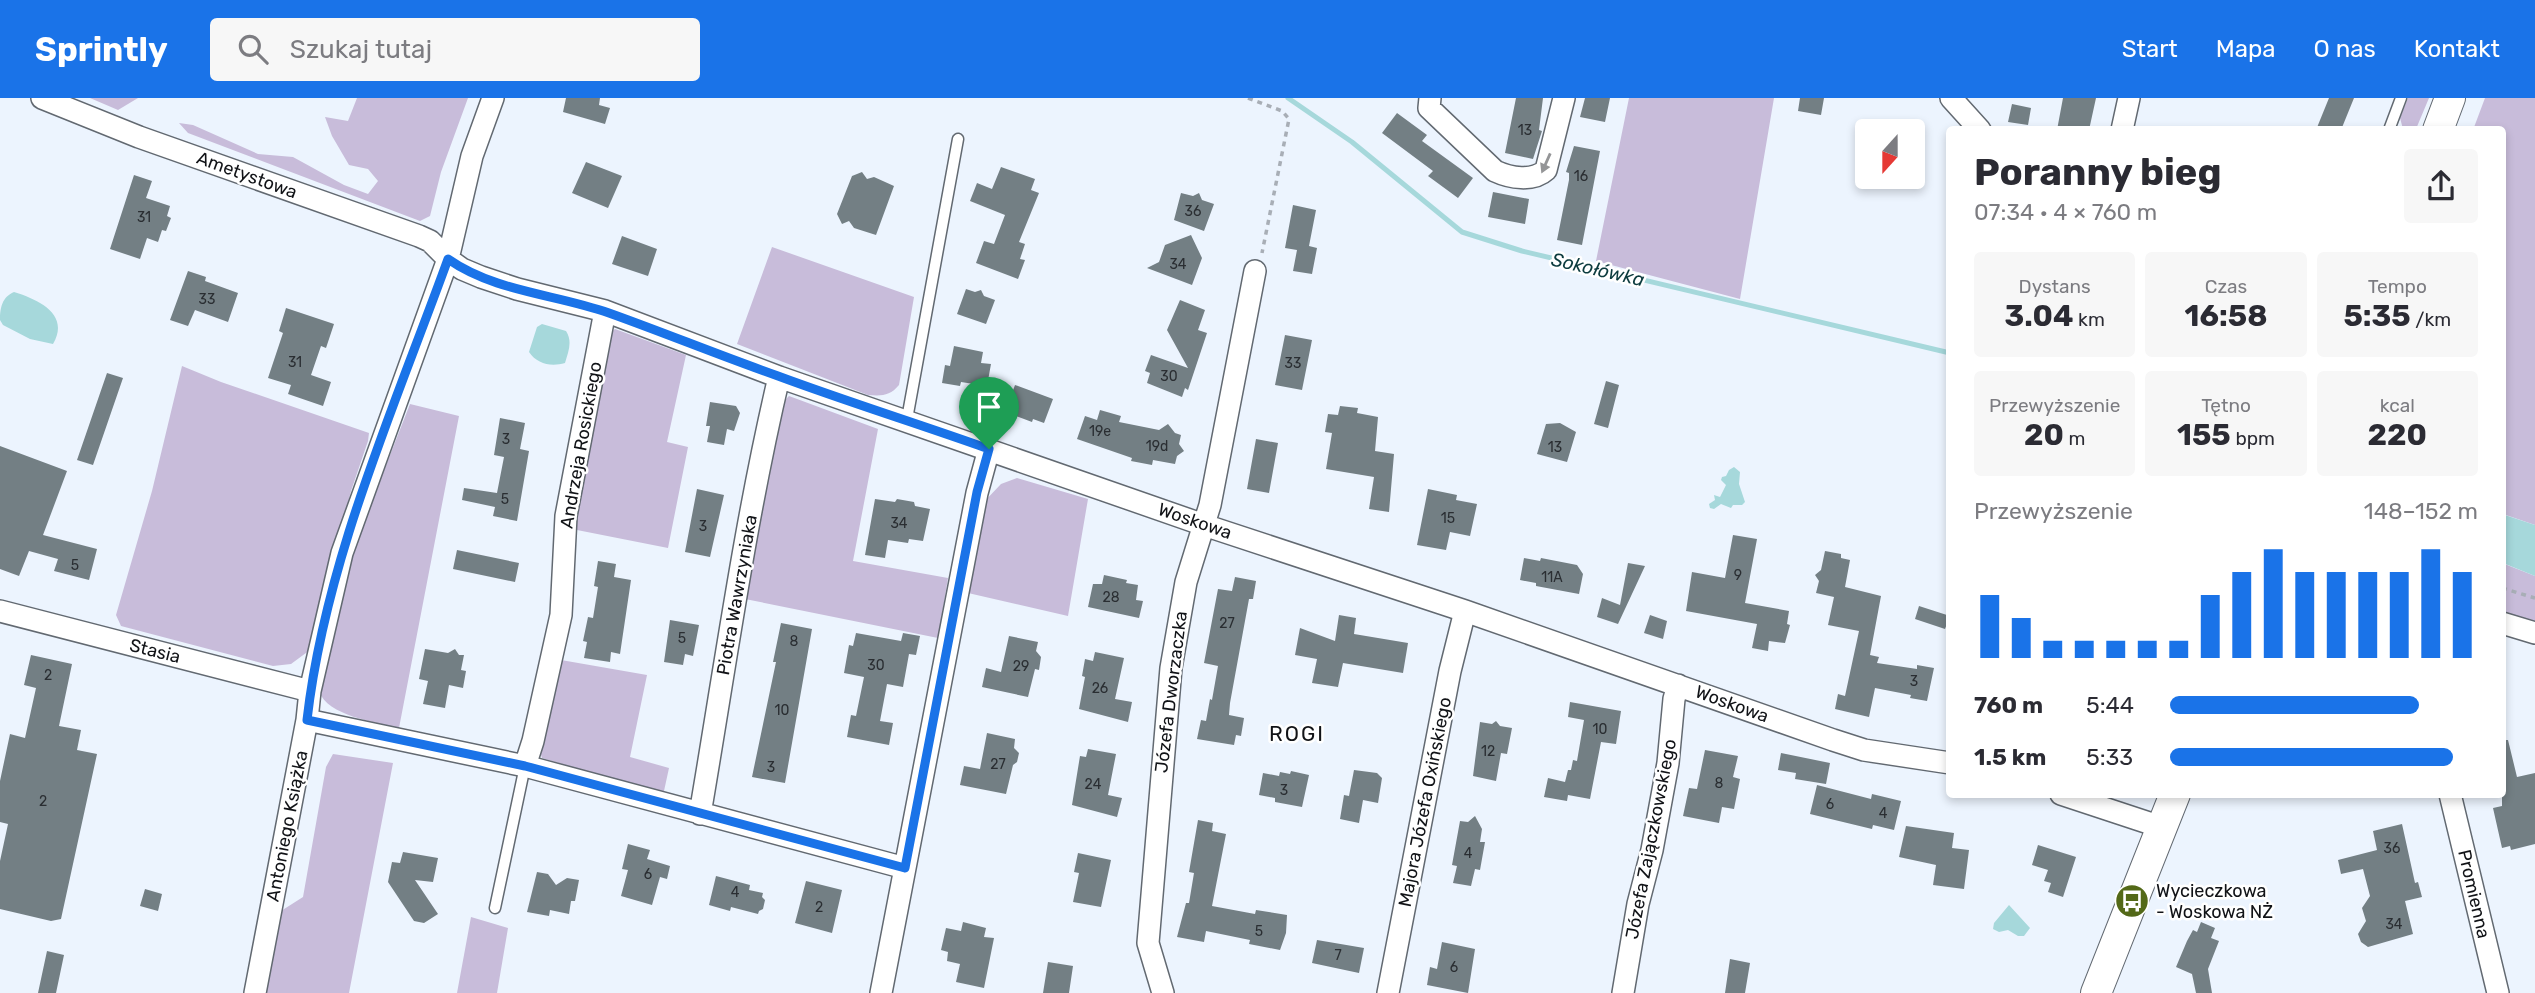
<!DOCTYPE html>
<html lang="pl">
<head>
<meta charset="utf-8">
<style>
  body { margin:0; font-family:Rubik,sans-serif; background:#f7f7f7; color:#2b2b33; height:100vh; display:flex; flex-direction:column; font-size:26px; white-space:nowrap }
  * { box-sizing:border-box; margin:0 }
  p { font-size:23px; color:#7c7c81 }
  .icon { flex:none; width:38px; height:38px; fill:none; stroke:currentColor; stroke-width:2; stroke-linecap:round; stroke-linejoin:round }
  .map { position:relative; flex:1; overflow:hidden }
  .details { position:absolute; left:1946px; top:28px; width:560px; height:672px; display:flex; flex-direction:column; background:#fff; border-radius:7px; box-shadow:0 4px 10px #0003 }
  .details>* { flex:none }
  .needle { width:46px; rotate:201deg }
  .tools { position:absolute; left:1855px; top:21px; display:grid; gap:14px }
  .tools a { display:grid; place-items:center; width:70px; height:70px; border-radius:7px; background:#fff; box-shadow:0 4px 10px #0003; font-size:35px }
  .pin { position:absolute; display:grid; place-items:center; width:60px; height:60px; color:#fff; margin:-72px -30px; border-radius:50% 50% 50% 0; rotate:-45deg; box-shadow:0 0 7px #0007 }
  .pin .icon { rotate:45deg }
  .round { display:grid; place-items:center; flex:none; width:74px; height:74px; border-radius:7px; background:#f7f7f7 }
  .head { display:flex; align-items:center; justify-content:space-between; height:119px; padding:0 28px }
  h1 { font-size:38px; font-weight:700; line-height:52px }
  .metrics { display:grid; grid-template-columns:repeat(3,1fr); gap:10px; height:119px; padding:7px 28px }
  .metrics div { display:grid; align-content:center; border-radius:7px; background:#f7f7f7; text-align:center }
  .metrics b { font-size:30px; font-weight:700 }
  .metrics small { font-size:19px; font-weight:400 }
  .metrics p { font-size:19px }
  .chart { height:196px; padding:14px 28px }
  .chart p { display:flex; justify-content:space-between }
  .chart svg { width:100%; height:126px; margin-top:7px; stroke:#1a73e8; stroke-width:6 }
  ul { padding:0 28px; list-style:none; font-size:23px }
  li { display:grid; grid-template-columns:112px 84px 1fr; align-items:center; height:52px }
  li i { height:18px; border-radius:9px; background:#1a73e8 }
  header { display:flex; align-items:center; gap:42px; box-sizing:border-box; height:98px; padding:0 35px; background:#1a73e8; color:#fff }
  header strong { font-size:33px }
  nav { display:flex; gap:38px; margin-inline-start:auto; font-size:24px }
  .search { width:490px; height:63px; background:#f7f7f7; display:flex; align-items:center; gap:18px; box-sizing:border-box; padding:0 24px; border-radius:7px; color:#7c7c81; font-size:26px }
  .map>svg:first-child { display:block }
  .green { fill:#c8bcda }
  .water { fill:#a6d8db }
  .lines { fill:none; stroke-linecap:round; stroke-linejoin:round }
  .stream { stroke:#a6d8db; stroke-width:5 }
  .building { fill:#737f84 }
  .lane-casing { stroke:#626971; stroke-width:13 }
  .street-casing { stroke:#626971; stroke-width:24 }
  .secondary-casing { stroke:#626971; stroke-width:32 }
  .path { stroke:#a8aeb6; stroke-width:3.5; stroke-dasharray:5 5; stroke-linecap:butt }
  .lane { stroke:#fff; stroke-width:10 }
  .street { stroke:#fff; stroke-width:21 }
  .secondary { stroke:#fff; stroke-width:30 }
  .oneway { fill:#949597 }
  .route-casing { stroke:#fff; stroke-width:14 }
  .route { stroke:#1a73e8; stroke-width:9 }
  .labels { text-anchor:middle; stroke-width:5; stroke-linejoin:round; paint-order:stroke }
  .number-label { font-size:14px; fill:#2a2e32 }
  .street-label { font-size:18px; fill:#111317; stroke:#fff }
  .poi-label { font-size:18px; fill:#111317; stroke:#fff; text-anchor:start }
  .water-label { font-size:19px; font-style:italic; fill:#0c3b3e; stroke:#fff }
  .quarter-label { font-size:21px; letter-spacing:2px; fill:#111317; stroke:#fff }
</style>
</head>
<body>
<header>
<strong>Sprintly</strong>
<div class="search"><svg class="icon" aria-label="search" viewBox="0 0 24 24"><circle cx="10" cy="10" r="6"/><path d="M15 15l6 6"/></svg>Szukaj tutaj</div>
<nav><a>Start</a><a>Mapa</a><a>O nas</a><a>Kontakt</a></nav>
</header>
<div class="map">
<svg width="2535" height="895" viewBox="0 0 2535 895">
  <rect width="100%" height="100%" fill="#ecf4fe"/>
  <path class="green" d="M90 0H138L118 12Z
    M357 0H468L441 74 430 118 420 123 188 35 179 25 193 27 258 56 293 59 344 87 368 96 378 83 368 71 349 67 332 38 325 19 348 23Z
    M1629 0H1774L1740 201 1596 163Z
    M2408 0H2429L2416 31H2403L2400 20Z
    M2485 0H2535V427L2503 416 2502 32H2473Z
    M772 149 914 199 899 287C890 298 882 298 868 297L737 246Z
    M615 231 686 257 667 344 688 349 668 450 577 432 573 426 609 236Z
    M182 268 221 284 369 335 368 343 351 393 310 552 291 566 273 568 121 528 116 517 152 393Z
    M789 298 878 331 853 463 948 480 938 540 745 501C751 466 767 316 789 298Z
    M410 306 459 318 399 630C376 624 327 618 319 593L356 434 374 398Z
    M1017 380 1088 401 1068 518 968 495 982 406 1001 386Z
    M2502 465 2535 478V526L2503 515Z
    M561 562 647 577 630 659 669 670 664 693 659 695 542 660 539 651Z
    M333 656 393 665 349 895H265L281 813 303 799 326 669Z
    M471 819 508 830 497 895H457Z"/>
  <path class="water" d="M14 194C40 202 70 217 53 246L30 241 3 227 0 222C0 210 2 199 14 194Z
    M542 226 566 233C573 244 568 254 565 265 551 269 537 266 529 254L537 229Z
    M1734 369 1740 374 1739 386 1745 404 1742 407H1733L1731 410 1721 406 1714 411 1710 410 1709 406 1715 402 1714 397 1720 399 1726 387 1721 382 1722 379 1726 378 1729 372Z
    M2502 416 2535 427V478L2503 465Z
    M2009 807 2030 830 2024 838H2018L2008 832 1999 834 1993 831 1994 825Z"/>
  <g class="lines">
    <path class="stream" d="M1288 0 1352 44 1462 134 1522 153 1950 255"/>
  </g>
  <path class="building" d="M566 0H600L599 7 610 10 605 26 563 14Z
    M1516 0H1543L1539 32 1542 33 1533 61 1505 55Z
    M1585 0H1610L1605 24 1580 19Z
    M1800 0H1824L1821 17 1798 13Z
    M2063 0H2096L2089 32H2057Z
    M2329 0H2354L2341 32H2316Z
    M2012 6 2031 10 2028 27 2008 24Z
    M1397 15 1427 37 1422 43 1473 80 1458 100 1428 78 1433 73 1382 35Z
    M1574 48 1600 53 1582 147 1557 142 1569 82V75L1566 74Z
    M586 64 622 78 608 110 572 95Z
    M1001 69 1035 81 1031 92 1039 95 1019 144 1025 146 1020 161 1025 162 1018 181 976 165 984 143 994 146 1005 117 970 103 977 85 992 91Z
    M862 74 867 81 874 79 894 88 876 137 854 130 849 123 842 126 837 116 852 78Z
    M134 77 152 83 146 100 170 108 167 118 171 120 166 133 162 132 158 144 147 140 140 161 110 151Z
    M1493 94 1529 101 1525 126 1488 119Z
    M1181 95 1193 98 1199 95 1202 102 1214 106 1204 133 1174 122Z
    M1293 107 1316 112 1309 148 1317 150 1312 176 1293 173 1297 152 1285 150Z
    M1191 137 1202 160 1192 187 1147 170 1159 164 1165 147Z
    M622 138 657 151 648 178 612 166Z
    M188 173 206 179 205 183 238 195 228 224 195 212 188 228 170 222Z
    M966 191 975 194 981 192 984 198 995 202 986 226 957 216Z
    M1180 202 1205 212 1198 232 1207 235 1188 292 1185 290 1182 299 1147 285 1150 275 1145 273 1151 257 1188 270 1167 232Z
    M286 210 334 226 326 250 321 248 311 277 331 284 323 308 288 296 291 287 268 280 283 235 279 233Z
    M1285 237 1312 242 1302 292 1275 287Z
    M954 248 983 254 981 265 991 266 987 288 961 284 960 288 942 285 945 267 950 268Z
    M107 275 123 280 93 367 77 362Z
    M1606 283 1619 287 1608 330 1594 326Z
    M1015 287 1053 301 1044 325 1033 321 1032 324 1005 314Z
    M710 304 736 308 740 315 734 333 727 331 724 347 707 344 710 328H706Z
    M1340 308 1358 310 1357 315 1378 319 1375 353 1394 356 1389 414 1369 411 1374 379 1326 371 1332 335 1325 334 1328 316 1338 317Z
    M1100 312 1121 318 1119 324 1159 332 1168 326 1175 335 1181 337 1179 346 1184 353 1177 358 1175 366 1153 362 1152 367 1131 363 1132 360 1077 341 1085 318 1097 322Z
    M500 320 525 325 520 351 529 353 517 423 493 418 495 409 462 402 464 390 497 395 504 359 494 357Z
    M1560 325 1576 334 1567 364 1537 356 1546 326Z
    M1256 341 1278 345 1269 395 1247 391Z
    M0 348 67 373 43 437 97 451 89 482 54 473 58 461 29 453 19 478 0 471Z
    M697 391 724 397 710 459 685 454Z
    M1428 391 1457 397 1456 402 1477 406 1470 438 1450 434 1446 452 1417 447Z
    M875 401 895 404 897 401 914 404 915 408 930 411 923 443 909 441 908 445 888 442 885 460 865 457Z
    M1733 437 1757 441 1745 505 1789 513 1787 526 1790 527 1785 545 1769 543 1768 553 1752 550 1757 526 1686 513 1692 474 1725 480Z
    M457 452 519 465 515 484 453 471Z
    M1825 453 1841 456V460L1850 462 1845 489 1881 498 1870 557 1879 559 1877 565 1917 571V567L1934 570 1927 603 1910 600 1911 597 1875 590 1869 619 1835 611 1838 596 1845 598 1859 533 1828 527 1834 499 1816 495 1819 483 1815 477 1821 472Z
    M1524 460 1540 463 1541 460 1577 467 1583 476 1579 496 1536 488V485L1520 482Z
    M598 463 616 466 614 479 631 482 620 556 611 554 610 564 584 560 587 544 583 543 588 519 593 520 598 489 594 488Z
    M1628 465 1645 468 1618 526 1597 519 1602 500 1620 507Z
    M1104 477 1127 482 1126 485 1138 487 1136 502 1143 503 1139 520 1088 509 1093 486H1102Z
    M1235 479 1256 483 1253 501H1249L1230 605 1229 617 1244 620 1241 638 1236 637 1234 647 1197 641 1201 622 1206 623 1210 601 1212 602 1218 568 1204 565 1218 491 1232 493Z
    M1919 508 1950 518 1945 531 1915 521Z
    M1339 517 1356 520 1354 536 1408 545 1403 575 1343 565 1338 589 1312 585 1317 561 1295 557 1300 530 1335 543Z
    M1650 517 1667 523 1663 541 1644 535Z
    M670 522 699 527 693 558 685 556 683 567 664 564Z
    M781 525 812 531 785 685 752 679 776 564H773Z
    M856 535 901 543 903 535 920 538 916 557 909 556 903 589 887 586 880 623 893 625 889 647 847 639 851 617 856 618 864 579 844 575 849 547 853 548Z
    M1009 538 1038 544 1036 553 1041 559 1039 572 1035 571 1028 599 982 589 986 570 1001 574Z
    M425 551 448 555 455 551 459 557H464L461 572 466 573 463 590 449 587 445 610 423 606 428 583 419 581Z
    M1095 554 1124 560 1115 601 1132 604 1128 624 1079 611 1085 579 1082 578 1085 561 1093 563Z
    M31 557 72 566 59 628 81 632 77 652 97 656 61 821 51 823 0 811V763L8 726 0 724V683L10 636 25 640 36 590 24 587Z
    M1570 604 1621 613 1616 646 1601 644 1590 701 1568 697 1567 703 1544 699 1548 680 1565 684 1568 672H1571L1573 662 1577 663 1584 622 1568 619Z
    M1496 623 1500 628 1512 630 1507 656 1501 655 1496 683 1473 678 1480 624 1492 626Z
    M987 635 1015 641 1014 650 1019 655 1017 664 1013 667 1006 696 960 687 964 668 980 671Z
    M2502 642H2508L2517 679 2535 675V746L2511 752 2510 748 2502 750 2493 710 2502 708Z
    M1088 651 1116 656 1108 697 1122 700 1117 719 1072 707 1080 658 1086 659Z
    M1705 652 1738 658 1733 679 1740 681 1734 711 1722 709 1719 725 1683 718 1689 690 1697 691Z
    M1781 655 1830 665 1826 686 1795 681 1796 675 1778 672Z
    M1354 672 1377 675 1382 680 1378 705 1363 702 1359 725 1340 721 1344 697 1349 698Z
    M1291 673 1309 677 1302 709 1275 704V700L1259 697 1263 675 1279 678 1280 674 1290 676Z
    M1817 687 1871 701 1872 696 1901 703 1894 732 1873 727 1872 731 1810 716Z
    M1475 718 1482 731 1480 744H1485L1480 772 1475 771 1471 788 1453 785 1457 768 1452 767 1460 723 1468 724Z
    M1198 722 1213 725 1212 733 1226 736 1212 808 1255 816 1256 812 1287 817 1286 835 1280 852 1249 846 1250 842 1206 833 1204 844 1177 839 1186 805H1189L1194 775 1189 774Z
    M2402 726 2415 785 2418 784 2422 799 2405 803 2413 836 2368 849 2361 844 2358 836 2366 823 2362 810 2370 798 2363 771 2341 776 2338 762 2377 752 2373 733Z
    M1906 728 1954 735 1952 750 1969 752 1964 791 1933 787 1936 767 1899 759Z
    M628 746 650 752 647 761 670 768 667 781 660 779 652 807 621 798 628 772 622 771Z
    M2038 747 2076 759 2063 799 2048 794 2051 785 2044 783 2048 772 2032 767Z
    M403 754 438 760 433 784 415 782 438 816 424 825 414 823 388 784 392 764 400 765Z
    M1078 755 1111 762 1101 809 1073 804 1079 775 1074 774Z
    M537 774 548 776 556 787 567 780 579 782 575 803H571L569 816 550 812 549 818 527 814Z
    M716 778 750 787 749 792 763 795 762 799 765 802 763 811 759 813 758 816 731 809 730 813 709 807Z
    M806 783 842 792 832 835 795 825Z
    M145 791 162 796 158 813 140 808Z
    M963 824 986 830 984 839 994 840 984 890 956 884 960 866 947 863 948 854 941 852 946 830 961 833Z
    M2201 824 2215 830 2211 840 2219 843 2208 871 2212 895H2196L2192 876 2176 869 2187 843 2193 832 2197 834Z
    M1317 842 1364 850 1359 875 1312 865Z
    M1442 844 1475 851 1468 895 1427 887 1430 869 1437 871Z
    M47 853 64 857 56 895H38Z
    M1730 861 1750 865 1745 895H1725Z
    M1048 864 1073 868 1069 895H1043Z"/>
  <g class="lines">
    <g class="lane-casing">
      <path id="lane" d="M2389 32 2401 0
        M907 321 958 41
        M495 810 525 668"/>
    </g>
    <g class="street-casing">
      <path id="street" d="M42 0 139 39 419 138 430 143 448 161 462 171 481 179 517 191 605 213 779 279 1204 427 1465 513 1833 642 1864 652 1950 665
        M1430 0 1429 10 1495 73C1510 80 1533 84 1546 72L1564 0
        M1951 0 1980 32
        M2122 32 2129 0
        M0 513 310 593
        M2502 525 2535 535
        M307 622 525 668 905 770
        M525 668 533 643 561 517 566 418 605 213
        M2061 696 2161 729
        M2450 696 2498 895
        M700 716C725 570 745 423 779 279
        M255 895 307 622 310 593 342 455 448 161 472 58 493 0
        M881 895 977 395 989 351
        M1163 895 1148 845 1171 570 1186 484 1210 407 1255 173
        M1388 895 1450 573 1465 513
        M1623 895 1638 806 1652 752 1668 665 1674 601 1678 587"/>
    </g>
    <g class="secondary-casing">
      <path id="secondary" d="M2438 32 2450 0
        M2096 895 2175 696"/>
    </g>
    <path class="path" d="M1248 0 1282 13 1289 21 1262 155
      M2502 490 2535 500"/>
    <use href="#lane" class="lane"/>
    <use href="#street" class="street"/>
    <use href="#secondary" class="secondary"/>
  </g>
  <defs><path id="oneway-solid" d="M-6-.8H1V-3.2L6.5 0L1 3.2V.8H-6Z" transform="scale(1.75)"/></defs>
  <use class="oneway" href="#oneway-solid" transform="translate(1546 65) rotate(114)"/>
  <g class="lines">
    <g class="route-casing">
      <path id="route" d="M448 161C495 194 556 196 609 215 665 235 721 258 778 278 848 304 919 326 989 351L977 394 905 770 525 668 307 622C325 464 394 310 448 161Z"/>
    </g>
    <use href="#route" class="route"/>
  </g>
  <defs>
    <g id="bus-disc" transform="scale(1.75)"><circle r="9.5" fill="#536918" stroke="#fff"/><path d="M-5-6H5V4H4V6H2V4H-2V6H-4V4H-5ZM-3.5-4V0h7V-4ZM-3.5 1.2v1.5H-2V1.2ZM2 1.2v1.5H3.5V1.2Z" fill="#fff"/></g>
  </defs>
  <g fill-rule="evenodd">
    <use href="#bus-disc" x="2132" y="803"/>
  </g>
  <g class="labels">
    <g class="number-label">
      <text x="1525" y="37">13</text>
      <text x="1581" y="83">16</text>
      <text x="1193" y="118">36</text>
      <text x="144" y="124">31</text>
      <text x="1178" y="171">34</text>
      <text x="207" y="206">33</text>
      <text x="295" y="269">31</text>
      <text x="1293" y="270">33</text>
      <text x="1169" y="283">30</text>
      <text x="1100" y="338">19e</text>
      <text x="506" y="346">3</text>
      <text x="1157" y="353">19d</text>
      <text x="1555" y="354">13</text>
      <text x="505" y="406">5</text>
      <text x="1448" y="425">15</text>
      <text x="899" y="430">34</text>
      <text x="703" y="433">3</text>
      <text x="75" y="472">5</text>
      <text x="1738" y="482">9</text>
      <text x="1552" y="484">11A</text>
      <text x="1111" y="504">28</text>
      <text x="1227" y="530">27</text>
      <text x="682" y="545">5</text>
      <text x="794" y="548">8</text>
      <text x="876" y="572">30</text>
      <text x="1021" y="573">29</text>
      <text x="48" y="582">2</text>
      <text x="1914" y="588">3</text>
      <text x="1100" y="595">26</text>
      <text x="782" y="617">10</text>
      <text x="1600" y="636">10</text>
      <text x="1488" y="658">12</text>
      <text x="998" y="671">27</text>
      <text x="771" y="674">3</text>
      <text x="1719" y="690">8</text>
      <text x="1093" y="691">24</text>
      <text x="1284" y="697">3</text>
      <text x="43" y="708">2</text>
      <text x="1830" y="711">6</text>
      <text x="1883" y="720">4</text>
      <text x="2392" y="755">36</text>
      <text x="1468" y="760">4</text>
      <text x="648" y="781">6</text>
      <text x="735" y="799">4</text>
      <text x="819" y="814">2</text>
      <text x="2394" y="831">34</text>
      <text x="1259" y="838">5</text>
      <text x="1338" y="862">7</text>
      <text x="1454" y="874">6</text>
    </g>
    <g class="street-label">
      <text transform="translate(247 77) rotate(20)" y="6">Ametystowa</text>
      <text transform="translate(581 347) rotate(-80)" y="6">Andrzeja Rosickiego</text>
      <text transform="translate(1195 423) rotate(19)" y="6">Woskowa</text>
      <text transform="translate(737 497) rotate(-80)" y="6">Piotra Wawrzyniaka</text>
      <text transform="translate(155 553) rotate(14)" y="6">Stasia</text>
      <text transform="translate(1171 594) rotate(-83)" y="6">Józefa Dworzaczka</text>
      <text transform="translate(1732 606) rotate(20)" y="6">Woskowa</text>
      <text transform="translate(1425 704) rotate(-79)" y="6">Majora Józefa Oxińskiego</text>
      <text transform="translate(287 728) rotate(-79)" y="6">Antoniego Książka</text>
      <text transform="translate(1651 741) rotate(-79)" y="6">Józefa Zajączkowskiego</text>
      <text transform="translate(2474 796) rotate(77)" y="6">Promienna</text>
    </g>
    <g class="poi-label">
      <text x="2156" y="799">Wycieczkowa<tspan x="2156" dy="21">- Woskowa NŻ</tspan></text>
    </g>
    <g class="water-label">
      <text transform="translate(1598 171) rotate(13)" y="7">Sokołówka</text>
    </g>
    <g class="quarter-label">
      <text x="1297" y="643">ROGI</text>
    </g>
  </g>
</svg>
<div class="tools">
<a><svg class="needle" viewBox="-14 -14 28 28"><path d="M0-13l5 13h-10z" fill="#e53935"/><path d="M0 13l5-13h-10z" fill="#7c7c81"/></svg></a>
</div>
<div class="pin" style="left:989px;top:351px;background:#1e9e55"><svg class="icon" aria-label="arrive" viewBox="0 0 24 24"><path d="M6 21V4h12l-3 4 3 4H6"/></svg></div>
<section class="details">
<div class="head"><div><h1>Poranny bieg</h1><p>07:34 · 4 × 760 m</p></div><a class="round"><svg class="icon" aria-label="share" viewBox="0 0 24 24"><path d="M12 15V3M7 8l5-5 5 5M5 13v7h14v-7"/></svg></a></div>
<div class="metrics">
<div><p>Dystans</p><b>3.04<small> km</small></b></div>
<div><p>Czas</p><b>16:58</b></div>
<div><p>Tempo</p><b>5:35<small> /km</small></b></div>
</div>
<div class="metrics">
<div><p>Przewyższenie</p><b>20<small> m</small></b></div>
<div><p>Tętno</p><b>155<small> bpm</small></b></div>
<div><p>kcal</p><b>220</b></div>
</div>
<div class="chart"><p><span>Przewyższenie</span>148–152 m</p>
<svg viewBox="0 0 160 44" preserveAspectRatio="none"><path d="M5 44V22M15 44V30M25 44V38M35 44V38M45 44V38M55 44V38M65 44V38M75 44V22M85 44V14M95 44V6M105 44V14M115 44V14M125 44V14M135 44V14M145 44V6M155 44V14"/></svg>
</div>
<ul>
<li><b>760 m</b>5:44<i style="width:81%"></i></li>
<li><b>1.5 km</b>5:33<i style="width:92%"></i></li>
</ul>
</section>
</div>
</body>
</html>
